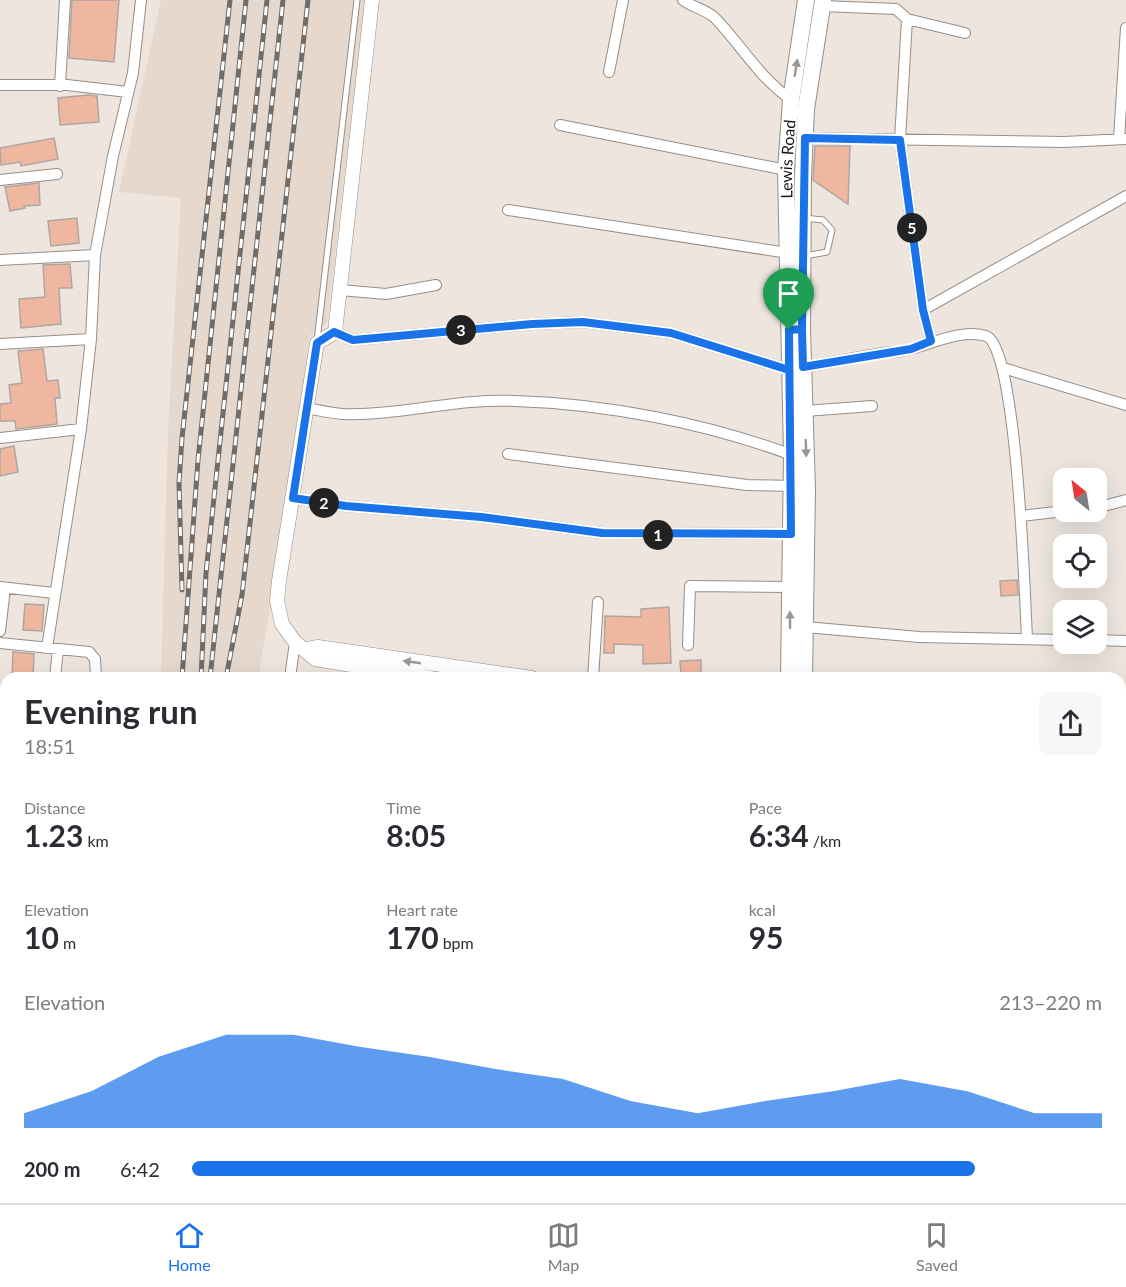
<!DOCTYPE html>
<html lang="en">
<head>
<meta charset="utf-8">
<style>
  body { margin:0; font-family:Lato,sans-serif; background:#f7f7f7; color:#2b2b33; height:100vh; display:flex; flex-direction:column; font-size:22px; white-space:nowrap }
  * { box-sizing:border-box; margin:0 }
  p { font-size:20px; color:#7c7c81 }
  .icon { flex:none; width:33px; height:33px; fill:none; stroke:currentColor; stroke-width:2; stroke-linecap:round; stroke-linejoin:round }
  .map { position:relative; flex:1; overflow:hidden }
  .side { position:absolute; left:0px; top:672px; width:1126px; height:531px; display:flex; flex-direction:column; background:#fff; border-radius:18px 18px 0 0; box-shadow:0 6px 24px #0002 }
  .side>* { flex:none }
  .needle { width:39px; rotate:330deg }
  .fabs { position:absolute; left:1053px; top:468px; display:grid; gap:12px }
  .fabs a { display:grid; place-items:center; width:54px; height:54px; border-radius:12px; background:#fff; box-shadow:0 6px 24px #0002; font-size:30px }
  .pin { position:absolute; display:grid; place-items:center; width:51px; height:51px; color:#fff; margin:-62px -26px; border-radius:50% 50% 50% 0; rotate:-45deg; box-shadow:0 0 6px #0007 }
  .pin .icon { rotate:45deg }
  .km { position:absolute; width:30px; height:30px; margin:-15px; border-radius:50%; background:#222; color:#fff; font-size:16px; line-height:30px; text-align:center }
  .round { display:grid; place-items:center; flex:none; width:63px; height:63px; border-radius:12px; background:#f7f7f7 }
  .headline { display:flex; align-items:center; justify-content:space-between; height:102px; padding:0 24px }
  h1 { font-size:33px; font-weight:700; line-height:45px }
  .figures { display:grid; grid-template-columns:repeat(3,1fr); gap:9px; height:102px; padding:6px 24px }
  .figures div { display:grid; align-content:center }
  .figures b { font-size:30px; font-weight:700 }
  .figures small { font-size:16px; font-weight:400 }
  .figures p { font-size:16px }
  .chart { height:168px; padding:12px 24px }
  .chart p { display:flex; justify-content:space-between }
  .chart svg { width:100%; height:108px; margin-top:6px; fill:#1a73e8; opacity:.7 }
  ul { padding:0 24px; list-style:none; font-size:20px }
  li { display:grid; grid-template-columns:96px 72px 1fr; align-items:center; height:45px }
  li i { height:15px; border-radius:8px; background:#1a73e8 }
  .menu { display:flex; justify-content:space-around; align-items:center; height:84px; border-top:2px solid #e1e1e2; background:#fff; font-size:16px; color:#7c7c81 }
  .menu a { display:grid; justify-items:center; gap:3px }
  .menu .active { color:#1a73e8 }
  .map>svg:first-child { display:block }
  .built { fill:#e6d8cc }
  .building { fill:#efb7a0; stroke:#b0a6a1; stroke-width:1.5 }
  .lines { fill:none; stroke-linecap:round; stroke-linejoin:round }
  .service-casing { stroke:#968e88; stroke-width:7 }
  .minor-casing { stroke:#968e88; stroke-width:12 }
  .tertiary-casing { stroke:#968e88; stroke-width:15 }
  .primary-casing { stroke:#968e88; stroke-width:18 }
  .service { stroke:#fff; stroke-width:5 }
  .minor { stroke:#fff; stroke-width:10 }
  .tertiary { stroke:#fff; stroke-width:14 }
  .primary { stroke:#fff; stroke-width:16 }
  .rail-casing { stroke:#716c68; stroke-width:5 }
  .rail { stroke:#fff; stroke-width:3; stroke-dasharray:9; stroke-linecap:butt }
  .oneway { fill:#989796 }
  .route-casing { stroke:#fff; stroke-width:12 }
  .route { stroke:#1a73e8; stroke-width:8 }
  .labels { text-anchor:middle; stroke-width:4.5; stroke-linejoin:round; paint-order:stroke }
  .street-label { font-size:16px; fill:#1a1715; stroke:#fff }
</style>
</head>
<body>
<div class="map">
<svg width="1126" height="1203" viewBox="0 0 1126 1203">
  <rect width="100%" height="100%" fill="#ede5de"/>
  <path class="built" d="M161 0H365L327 323 309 336 295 467 258 678H161L168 432 181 198 119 192Z"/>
  <path class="building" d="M72 0H119L114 62 69 58Z
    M88 95 97 96 99 122 60 125 58 98Z
    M54 138 58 159 21 166 20 162 1 165 0 148Z
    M815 146H850L848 204 813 180Z
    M39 183 40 205 24 206 25 208 10 211 5 187Z
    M77 218 79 243 51 246 48 221Z
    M70 264 72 288H59L61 324 21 328 19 299 45 297 43 265Z
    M43 349 47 381 58 380 60 398H55L57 424 16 429 15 421H0V404L11 403 9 385 22 383 18 351Z
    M14 446 18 472 0 476V449Z
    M1017 580 1018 595 1001 596 1000 581Z
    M25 604 44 605 42 631 23 630Z
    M669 607 671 663 643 664V645L614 644V653H604L605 616 641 617V609Z
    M13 652 34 654 33 678H12Z
    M701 660V673L681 674 680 661Z"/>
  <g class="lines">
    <g class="service-casing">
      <path id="service" d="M804 218 823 220 832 230 827 252 805 256
        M317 341 357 0"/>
    </g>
    <g class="minor-casing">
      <path id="minor" d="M683 0C692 7 707 10 715 18 743 47 756 74 791 100
        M822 6 896 9 907 19 965 33
        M907 19 900 140 923 310 931 341
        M609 72 623 0
        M0 85H67L128 92
        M60 86 65 0
        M560 125 786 170
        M805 138 1064 142 1126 139
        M1119 139 1126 28
        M0 180 57 174
        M508 210 788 253
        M0 260 95 255
        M340 290 386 294 436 285
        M923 310 1126 196
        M335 332 353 340 532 324 583 322 671 333 789 370
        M0 344 91 339
        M803 367C830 363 857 357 884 353 892 352 902 352 911 349 933 343 962 329 986 336 1017 345 1025 599 1027 639
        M1003 368 1126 405
        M306 408C318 410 330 413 342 414 400 416 457 398 515 401 608 404 705 423 792 455
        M805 411 872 406
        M0 438 81 429
        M508 454 747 485 792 486
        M293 498 346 506 481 517 602 533 791 534
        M1096 508 1126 500
        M1021 516 1064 511
        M0 587 54 593
        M805 627 919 637 1064 640
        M0 631 5 588
        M1096 640 1126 641
        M0 643 89 652 95 659 96 678
        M688 645 690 586 789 587
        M47 648 81 429 91 339 95 255 113 156 133 73 141 0
        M55 678 58 649
        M290 678 295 642
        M593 678 598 602
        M1120 790 1126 791
        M0 815 6 816
        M1120 865 1126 866
        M1120 935 1126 936
        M0 983 6 984
        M0 1057 6 1058
        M872 1197 911 1203
        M1022 1197 1054 1203
        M0 1200 16 1203
        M221 1203 222 1197
        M753 1203V1197
        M985 1203 986 1197
        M1099 1203 1100 1197"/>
    </g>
    <g class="tertiary-casing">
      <path id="tertiary" d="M372 0 335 332 317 343 279 581 277 601 282 624 295 642 315 659 431 678
        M307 649 318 647 532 678
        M1120 1056 1126 1057
        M1120 1067 1126 1068"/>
    </g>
    <g class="primary-casing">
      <g id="primary">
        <path id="s1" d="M789 678 792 455 786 170 791 100 806 0"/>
        <path d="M804 678 807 490 802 329 803 176 806 109 823 0"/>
        <path d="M0 1092 6 1093"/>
        <path d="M0 1110H6"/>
        <path d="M0 1136 6 1137"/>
        <path d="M0 1158 6 1155"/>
        <path d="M625 1197 668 1203"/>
        <path d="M692 1203 693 1197"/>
        <path d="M710 1203 711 1197"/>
      </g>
    </g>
    <use href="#service" class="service"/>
    <use href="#minor" class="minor"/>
    <use href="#tertiary" class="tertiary"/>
    <use href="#primary" class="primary"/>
    <g class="rail-casing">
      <path id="rail" d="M182 590 179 483 182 438 230 0
        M182 678 198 460 246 0
        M201 678 206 573 267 0
        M210 678 283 0
        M226 678 242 595 308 0
        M144 1203 145 1197
        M156 1203V1197
        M166 1203 167 1197"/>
    </g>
    <use href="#rail" class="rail"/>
  </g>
  <defs><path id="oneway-solid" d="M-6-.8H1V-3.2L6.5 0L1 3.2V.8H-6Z" transform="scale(1.5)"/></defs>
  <g class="oneway">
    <use href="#oneway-solid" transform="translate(796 68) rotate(-81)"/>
    <use href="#oneway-solid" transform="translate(806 448) rotate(88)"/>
    <use href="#oneway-solid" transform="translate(790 620) rotate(-90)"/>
    <use href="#oneway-solid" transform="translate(412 662) rotate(-172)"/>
  </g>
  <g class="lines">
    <g class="route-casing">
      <path id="route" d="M789 330 791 534 602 533 481 517 346 506 293 498 317 343 334 332 353 340 532 324 583 322 671 333 789 370V330L802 329 803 367 911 349 931 341 923 310 900 140 805 138 802 329 789 330"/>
    </g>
    <use href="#route" class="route"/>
  </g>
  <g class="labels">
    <g class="street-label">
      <text dy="6" stroke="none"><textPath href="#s1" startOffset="519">Lewis Road</textPath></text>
    </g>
  </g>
</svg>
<div class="fabs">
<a><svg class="needle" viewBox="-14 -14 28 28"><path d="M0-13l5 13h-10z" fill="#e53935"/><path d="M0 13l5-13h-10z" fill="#7c7c81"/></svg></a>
<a><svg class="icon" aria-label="locate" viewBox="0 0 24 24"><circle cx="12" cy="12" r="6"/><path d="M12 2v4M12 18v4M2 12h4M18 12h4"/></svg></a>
<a><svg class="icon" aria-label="layers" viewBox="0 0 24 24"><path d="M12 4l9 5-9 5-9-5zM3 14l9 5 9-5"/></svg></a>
</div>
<div class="pin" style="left:789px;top:330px;background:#1e9e55"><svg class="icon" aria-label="arrive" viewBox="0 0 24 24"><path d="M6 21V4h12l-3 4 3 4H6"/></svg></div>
<b class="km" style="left:658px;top:535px">1</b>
<b class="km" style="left:324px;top:503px">2</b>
<b class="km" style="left:461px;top:330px">3</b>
<b class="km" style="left:912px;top:228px">5</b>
<section class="side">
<div class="headline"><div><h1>Evening run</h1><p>18:51</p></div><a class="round"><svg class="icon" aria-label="share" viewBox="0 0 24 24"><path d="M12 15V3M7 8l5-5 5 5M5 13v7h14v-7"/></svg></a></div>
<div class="figures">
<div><p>Distance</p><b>1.23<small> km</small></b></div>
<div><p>Time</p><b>8:05</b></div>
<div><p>Pace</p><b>6:34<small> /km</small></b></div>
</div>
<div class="figures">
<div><p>Elevation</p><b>10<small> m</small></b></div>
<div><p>Heart rate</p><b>170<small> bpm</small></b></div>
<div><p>kcal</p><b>95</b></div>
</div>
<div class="chart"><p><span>Elevation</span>213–220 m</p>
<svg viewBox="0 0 160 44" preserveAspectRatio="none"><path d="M0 44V38L10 29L20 15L30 6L40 6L50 11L60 15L70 20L80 24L90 33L100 38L110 33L120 29L130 24L140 29L150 38L160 38V44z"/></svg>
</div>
<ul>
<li><b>200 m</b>6:42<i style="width:86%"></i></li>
</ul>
</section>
</div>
<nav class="menu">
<a class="active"><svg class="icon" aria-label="home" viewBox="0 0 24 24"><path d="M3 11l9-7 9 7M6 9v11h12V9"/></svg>Home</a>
<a><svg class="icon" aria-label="map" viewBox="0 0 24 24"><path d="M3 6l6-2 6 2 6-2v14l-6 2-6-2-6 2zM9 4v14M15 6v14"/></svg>Map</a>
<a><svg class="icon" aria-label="saved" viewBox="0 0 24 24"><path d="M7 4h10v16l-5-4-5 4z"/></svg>Saved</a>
</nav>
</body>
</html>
